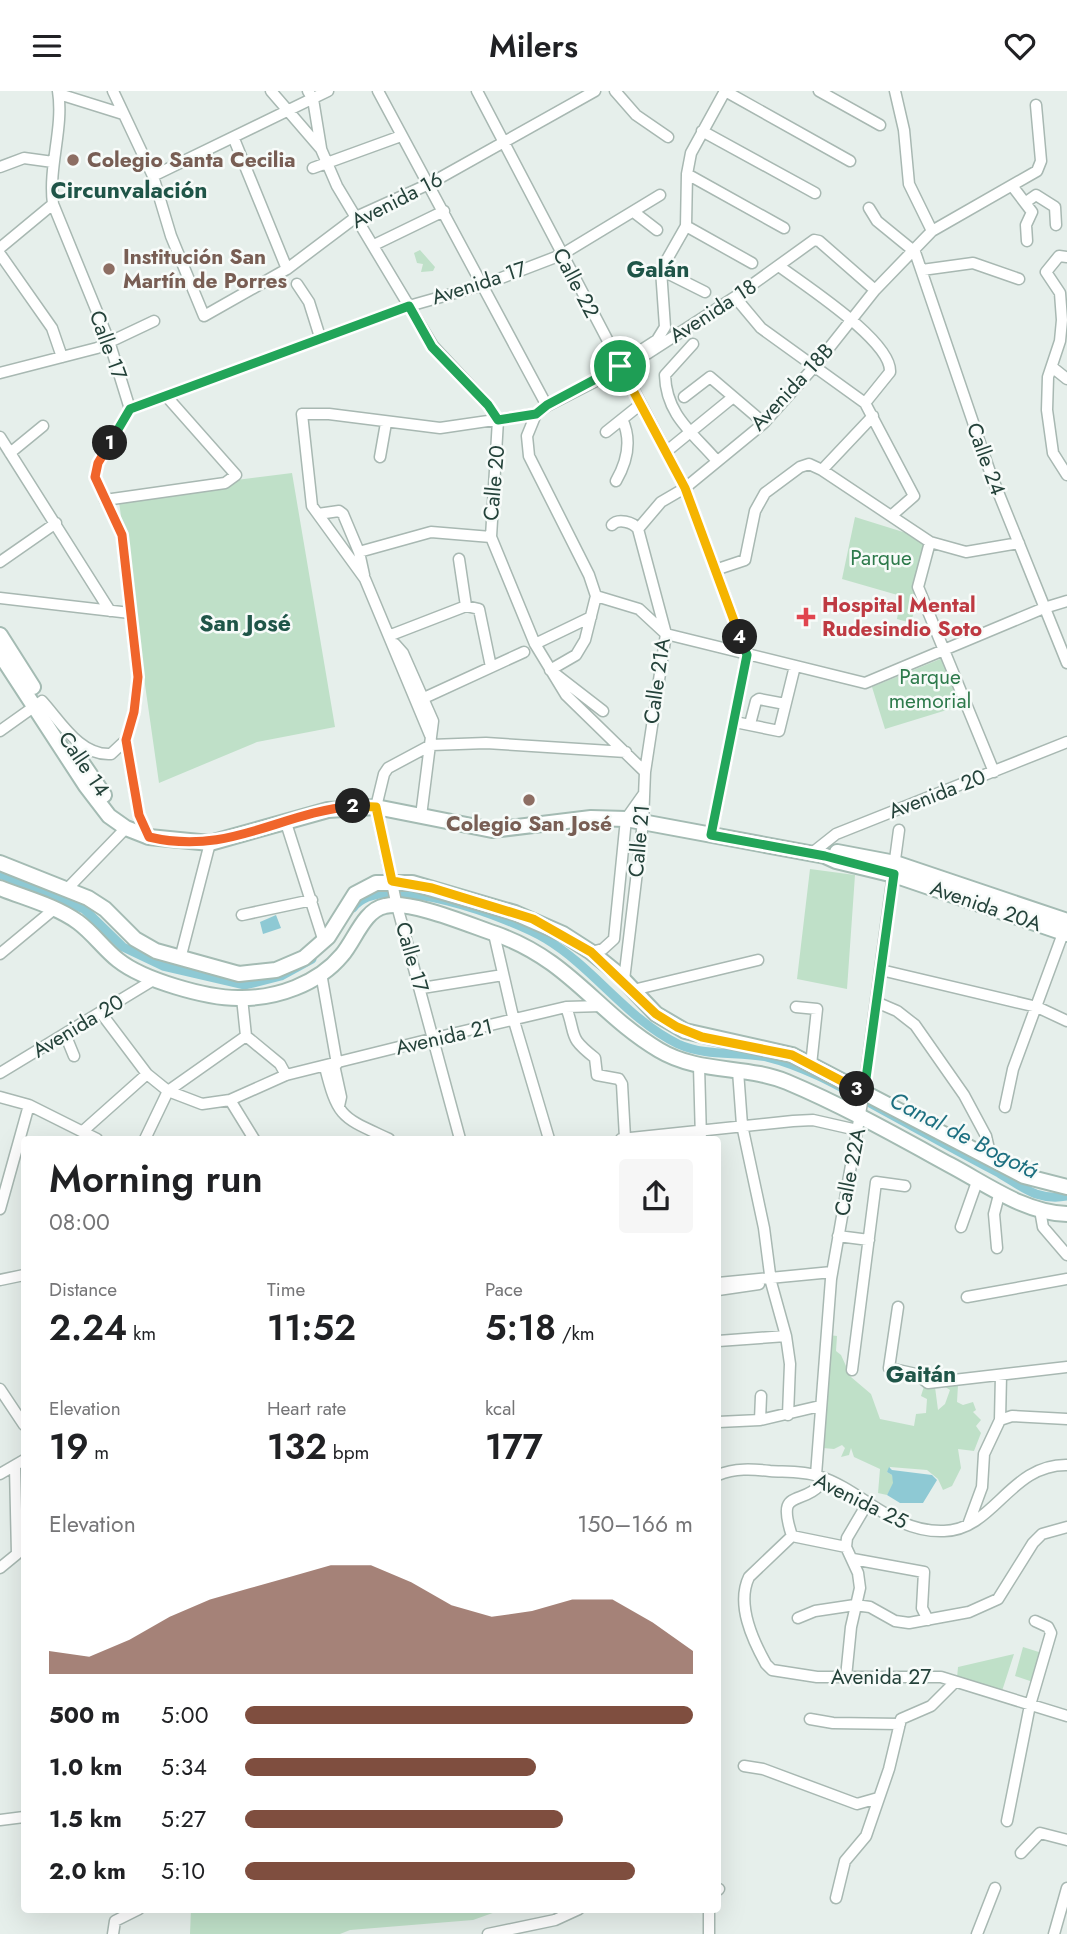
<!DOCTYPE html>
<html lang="en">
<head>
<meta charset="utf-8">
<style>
  body { margin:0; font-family:Jost,sans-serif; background:#f6f6f6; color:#202124; height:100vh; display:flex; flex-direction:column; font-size:26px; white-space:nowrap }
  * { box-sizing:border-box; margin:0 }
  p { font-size:23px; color:#757577 }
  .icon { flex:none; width:38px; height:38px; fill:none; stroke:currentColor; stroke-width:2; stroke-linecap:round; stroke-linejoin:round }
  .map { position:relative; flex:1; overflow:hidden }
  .details { position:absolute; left:21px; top:1045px; width:700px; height:777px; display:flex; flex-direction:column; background:#fff; border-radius:7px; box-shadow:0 7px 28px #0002 }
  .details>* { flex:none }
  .pin { position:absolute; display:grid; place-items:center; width:60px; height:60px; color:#fff; margin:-30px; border:4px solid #fff; border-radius:50%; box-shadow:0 2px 7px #0007 }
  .km { position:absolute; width:35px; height:35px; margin:-18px; border-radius:50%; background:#222; color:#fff; font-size:19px; line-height:35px; text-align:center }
  .round { display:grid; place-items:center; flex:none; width:74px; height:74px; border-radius:7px; background:#f6f6f6 }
  .overview { display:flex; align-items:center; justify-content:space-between; height:119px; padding:0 28px }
  h1 { font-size:38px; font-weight:600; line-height:52px }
  .stats { display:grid; grid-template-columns:repeat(3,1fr); gap:10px; height:119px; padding:7px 28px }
  .stats div { display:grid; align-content:center }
  .stats b { font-size:35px; font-weight:600 }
  .stats small { font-size:19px; font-weight:400 }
  .stats p { font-size:19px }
  .chart { height:196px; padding:14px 28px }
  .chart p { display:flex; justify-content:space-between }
  .chart svg { width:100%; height:126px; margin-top:7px; fill:#7f4e3f; opacity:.7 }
  ul { padding:0 28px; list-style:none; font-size:23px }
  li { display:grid; grid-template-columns:112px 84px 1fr; align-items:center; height:52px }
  li i { height:18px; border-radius:9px; background:#7f4e3f }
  header { display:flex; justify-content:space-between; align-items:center; height:91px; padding:0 28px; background:#fff; font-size:32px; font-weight:600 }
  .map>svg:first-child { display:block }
  .green { fill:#bfe0c8 }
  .water { fill:#8ec9d4 }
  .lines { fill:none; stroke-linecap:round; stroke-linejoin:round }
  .canal { stroke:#8ec9d4; stroke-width:9 }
  .street-casing { stroke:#a8b8b2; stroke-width:13 }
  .secondary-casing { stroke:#a4bbb3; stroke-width:18 }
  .street { stroke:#fff; stroke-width:10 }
  .secondary { stroke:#fff; stroke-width:14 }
  .split-1-casing { stroke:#fff; stroke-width:14 }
  .split-2-casing { stroke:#fff; stroke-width:14 }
  .split-3-casing { stroke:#fff; stroke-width:14 }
  .split-4-casing { stroke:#fff; stroke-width:14 }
  .split-5-casing { stroke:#fff; stroke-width:14 }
  .split-1 { stroke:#22a559; stroke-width:9 }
  .split-2 { stroke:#f0652b; stroke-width:9 }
  .split-3 { stroke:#f5b400; stroke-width:9 }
  .split-4 { stroke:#22a559; stroke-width:9 }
  .split-5 { stroke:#f5b400; stroke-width:9 }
  .education-dot { fill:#8d6e63; stroke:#f7fbf9; stroke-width:2.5 }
  .health-dot { fill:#e0444e; stroke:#f7fbf9; stroke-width:2.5 }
  .labels { text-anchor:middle; stroke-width:5; stroke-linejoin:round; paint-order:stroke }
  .education-label { font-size:21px; font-weight:bold; fill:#785e54; stroke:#f7fbf9; text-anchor:start }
  .street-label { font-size:21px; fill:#24423a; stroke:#f7fbf9 }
  .park-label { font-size:21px; fill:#2d7a4b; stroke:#f7fbf9 }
  .health-label { font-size:21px; font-weight:bold; fill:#be3a42; stroke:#f7fbf9; text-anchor:start }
  .neighbourhood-label { font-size:23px; font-weight:bold; fill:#1f5548; stroke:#f7fbf9 }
  .water-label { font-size:23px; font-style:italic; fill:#1c6f80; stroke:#f7fbf9 }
</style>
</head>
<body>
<header><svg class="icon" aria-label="menu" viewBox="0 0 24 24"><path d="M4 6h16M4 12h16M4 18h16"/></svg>Milers<svg class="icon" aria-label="heart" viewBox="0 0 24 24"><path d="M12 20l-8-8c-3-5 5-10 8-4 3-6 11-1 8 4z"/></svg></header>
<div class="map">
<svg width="1067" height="1843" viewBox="0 0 1067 1843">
  <rect width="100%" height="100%" fill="#e6efeb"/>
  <path class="green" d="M420 159 435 176 433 180 421 181 423 173 417 172 414 162Z
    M292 382 335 636 257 651 159 692 118 404Z
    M855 426 932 450 911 532 897 528 901 505 842 488Z
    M945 566 963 614 885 638 872 596Z
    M810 778 855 784 847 898 797 888Z
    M829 1244 837 1245 836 1260 841 1264 851 1286 871 1303 880 1328 914 1335 916 1323 926 1322 927 1308 921 1305 925 1292 935 1296 938 1319 945 1313 950 1299 944 1295 952 1280 957 1282 956 1288 967 1292 958 1294 957 1311 963 1314 973 1311 976 1319 973 1321 981 1329 976 1335 981 1342 974 1360 958 1358 961 1377 952 1395 943 1399 938 1388 927 1379 890 1376 887 1381 892 1384 894 1392 887 1404 878 1402 880 1378 854 1366 851 1357 849 1364 841 1366 845 1357 842 1354 834 1358 823 1357Z
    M1023 1556 1042 1562 1033 1591 1015 1585Z
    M1014 1563 1002 1600 957 1587 958 1576Z
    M191 1818H504L473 1829 350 1839 340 1843H190Z"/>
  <path class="water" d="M276 824 281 837 263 843 260 831Z
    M889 1376 892 1379 932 1384 937 1389 923 1412H900L887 1404 893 1392 892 1384 887 1381Z"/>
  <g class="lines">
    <path class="canal" d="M0 783 84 818 123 856 163 875 245 894 281 885 312 868
      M353 817C380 777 513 828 546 848 594 877 627 928 678 953 707 966 737 960 767 966 813 977 859 1007 901 1029 934 1047 966 1065 999 1082 1011 1089 1023 1098 1036 1103 1045 1106 1057 1107 1067 1105"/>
    <g class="street-casing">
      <path id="street" d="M58 0C64 37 48 75 53 113L109 250 130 318 98 372 95 386 122 444 138 586 134 621 126 649 139 724 149 746
        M113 0 153 85 171 145 204 225 287 178 356 126 429 93 595 0
        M271 0 321 58 337 95 433 255 488 314 498 329 491 446 535 553 566 604 645 681
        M308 0 313 8 321 57
        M378 0 547 315
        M477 0 685 397 747 564 711 744
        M615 0 636 24 668 46
        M725 0 850 70
        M819 0 880 34
        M895 0 904 39 909 93 932 140
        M59 3 123 23
        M702 40 815 102
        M234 48 287 178
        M0 76 24 67 53 71
        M313 77 401 45
        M687 83 784 137
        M153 85 328 0
        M1013 96 1032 121 1026 134 1027 150
        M1026 111 1036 104 1055 116 1056 134
        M869 117 877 130 915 161 990 381 1067 572
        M635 122 657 139
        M686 135 752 172
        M374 154 444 120
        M0 157 53 113
        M0 163 52 237 62 266
        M1067 166 1059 165 1046 181 1060 202 1062 229 1060 250 1048 286 1047 319 1053 362 1067 384
        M779 175C804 194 892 250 890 281L865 312
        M661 179 705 201
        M922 179 973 172 1019 188
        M297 193 309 211 320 246
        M735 206 761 237 865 312 914 405 891 425
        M693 253 665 284C666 324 693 342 717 370
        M623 271 657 249 665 236 661 179 686 135 687 83 691 62 725 0
        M1052 276 1067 288
        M0 282 97 257 154 230
        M684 306 710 286 764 332
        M130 318 409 215 483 194 561 164 660 104
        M536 323 527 345 529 365 589 484 596 505 585 549 576 564 550 579 603 620
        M606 341 641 313
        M0 346 110 520
        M667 360 732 307
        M10 362 43 335
        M380 366 386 332
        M822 379 873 325
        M616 390C627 371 632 349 622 328
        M105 409 225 392 236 384 167 306
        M318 423 339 420 343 423 359 461 364 484
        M612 434C618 427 633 431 638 438
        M638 438 661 411 685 397 764 332 814 276 875 199 932 140 1037 80 1041 70 1036 14
        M930 451 918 496 994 681
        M359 461 431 441 491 446
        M459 468 466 515
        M0 471 56 432
        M715 479 745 469 755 420 765 402 800 376 809 373 822 379 930 451 966 461 1019 452
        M596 505 639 518 666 543 865 592 1044 517 1067 510
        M0 507 130 522
        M391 544 466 515 479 518 491 576
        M395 553 403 562 433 630 421 725
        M535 553 591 526
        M424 607 524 561
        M735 631 779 640 795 575
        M750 633 756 610 759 608 785 613
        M0 640 42 610C61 631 80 665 111 663L126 649
        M430 644 365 488 312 415 302 323H329L440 337 536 323 547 315 639 268 735 206 814 149 819 150 875 199
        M286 732 324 851
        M812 762 836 743 1067 651
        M68 797 126 737
        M242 824 312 809
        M494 843 514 930 549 1048
        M591 861 603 858 614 848 626 728 643 704
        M0 863 53 819
        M180 868 210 752
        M881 879 1037 916 1067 930
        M321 882 337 973
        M624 889 643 731 645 681 666 543 638 438
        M422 897 503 884
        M633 899 758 869
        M242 907 246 945
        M876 911 897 920 915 934 964 1004 986 1045 991 1067
        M566 916C577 946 567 945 595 967L597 984 619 988 622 993 625 1047
        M796 916 817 918 811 974
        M101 922 147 983 168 1000 202 1013 230 1009 286 984 435 947 566 916 602 915
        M65 943 74 965
        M246 945 280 973 286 984
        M334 974 341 1006 339 1015
        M699 975 701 1048
        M325 976C338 1028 342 1026 389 1048
        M738 980 742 1034 764 1137 771 1191 786 1245 790 1273 788 1324
        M0 982 155 888
        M0 1006 29 1014 97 1048
        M230 1009 254 1048
        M1005 1016 1013 978 1065 837
        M83 1040 147 983
        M145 1048 168 1000 246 945
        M460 1048 396 811 376 716 384 683 388 677 431 654 486 652 626 661
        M621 1048 793 1030 813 1029 857 1039
        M0 1118 29 1014
        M1040 1119 1043 1136 1067 1164
        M961 1136 978 1088
        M838 1145 869 1149
        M997 1157 994 1123 1000 1100
        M0 1189 24 1184
        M718 1192 832 1181
        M718 1199 759 1193
        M967 1206 1067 1188
        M898 1216 889 1277 916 1283 928 1292 1067 1276
        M718 1250 786 1245
        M852 1279 876 1091 905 1095
        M0 1298 24 1334
        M760 1329 761 1305
        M1000 1329 1012 1325 1067 1328
        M718 1331 760 1329 820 1315
        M0 1383 24 1369
        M718 1384C735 1377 752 1378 770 1380 785 1381 804 1380 818 1385 863 1399 892 1442 944 1440 994 1439 1010 1373 1067 1374
        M816 1384 831 1188 863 1006 899 739
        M825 1388C803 1419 775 1393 792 1445L749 1486C736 1513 752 1548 766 1573L772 1579 817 1586H941L1067 1625
        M968 1434 982 1396 984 1363 1000 1329 1001 1284
        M792 1445 846 1456
        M853 1468 924 1481 922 1517 928 1529
        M0 1477 17 1463 15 1376
        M798 1527 815 1520 855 1514 870 1516 895 1530 909 1532 969 1521 998 1508 1033 1452 1042 1443 1067 1436
        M846 1586 851 1536 860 1497 858 1482 846 1456 847 1447 867 1413
        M810 1628 833 1632 900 1633
        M744 1675 763 1678 857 1713 878 1707
        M0 1729 24 1726
        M1007 1730 1030 1614 1051 1542 1048 1536 1035 1530
        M1021 1762 1040 1742 1067 1749
        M718 1799 719 1798
        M836 1807 845 1770 866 1745 889 1678 901 1628 931 1615 954 1592
        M113 1843 115 1830 139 1818
        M488 1843 555 1829 579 1818
        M709 1843V1818
        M977 1843 995 1797
        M1054 1843 1067 1797"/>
    </g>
    <g class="secondary-casing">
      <path id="secondary" d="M0 544 33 596
        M0 563 86 695 109 725 126 737 149 746 210 752 328 719 376 716 492 739 591 727 626 728 825 765 836 770 894 784 1067 843
        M76 663 104 704
        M837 761 895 772 1067 830
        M0 772 88 807 105 818 135 848 156 860 239 883 276 879 304 867 328 846 355 803 376 792H412L515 822 563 843 591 861 617 882 656 923 685 940 792 964 1024 1085 1067 1096
        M0 797C25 807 56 815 78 831 93 842 104 858 118 869 143 889 206 907 238 907 276 908 318 893 342 864 355 849 364 819 385 815 412 809 469 834 496 843 570 869 597 922 659 959 699 983 746 974 787 991 844 1015 897 1045 950 1074 986 1093 1025 1122 1067 1123"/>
    </g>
    <use href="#street" class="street"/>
    <use href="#secondary" class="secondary"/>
  </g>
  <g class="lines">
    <g class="split-1-casing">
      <path id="split-1" d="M110 352 130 318 409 215 432 256 488 314 498 329 536 323 547 314 620 275"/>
    </g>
    <g class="split-2-casing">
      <path id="split-2" d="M110 352 98 372 95 386 122 444 138 586 134 621 126 649 139 724 149 746C229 765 279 722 353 715"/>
    </g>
    <g class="split-3-casing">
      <path id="split-3" d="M353 715 376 716 392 790 432 797 533 828 591 861 656 923 677 936 702 946 792 964 857 998"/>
    </g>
    <g class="split-4-casing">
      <path id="split-4" d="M740 546 747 564 711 744 825 765 894 783 864 1002 857 998"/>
    </g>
    <g class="split-5-casing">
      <path id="split-5" d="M620 275 685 397 740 546"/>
    </g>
    <use href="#split-1" class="split-1"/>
    <use href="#split-2" class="split-2"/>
    <use href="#split-3" class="split-3"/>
    <use href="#split-4" class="split-4"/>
    <use href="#split-5" class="split-5"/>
  </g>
  <g class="education-dot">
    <circle cx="73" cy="69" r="7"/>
    <circle cx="109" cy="178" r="7"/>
    <circle cx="529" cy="709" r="7"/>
  </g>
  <path class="health-dot" d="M802.5 515.5h7v7h7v7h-7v7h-7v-7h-7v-7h7z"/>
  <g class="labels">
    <g class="education-label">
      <text x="87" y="76">Colegio Santa Cecilia</text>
      <text x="123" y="173">Institución San<tspan x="123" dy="24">Martín de Porres</tspan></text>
      <text x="529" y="740" text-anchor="middle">Colegio San José</text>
    </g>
    <g class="street-label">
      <text transform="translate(397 109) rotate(-27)" y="7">Avenida 16</text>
      <text transform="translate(479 192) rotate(-18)" y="7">Avenida 17</text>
      <text transform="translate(576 192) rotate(62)" y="7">Calle 22</text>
      <text transform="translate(713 220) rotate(-33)" y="7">Avenida 18</text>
      <text transform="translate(108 254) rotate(70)" y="7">Calle 17</text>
      <text transform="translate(792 296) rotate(-47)" y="7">Avenida 18B</text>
      <text transform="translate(986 368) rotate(70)" y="7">Calle 24</text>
      <text transform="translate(494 392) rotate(-85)" y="7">Calle 20</text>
      <text transform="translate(657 590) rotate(-82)" y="7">Calle 21A</text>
      <text transform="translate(84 673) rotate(56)" y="7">Calle 14</text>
      <text transform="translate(937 703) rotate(-21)" y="7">Avenida 20</text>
      <text transform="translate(639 750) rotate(-85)" y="7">Calle 21</text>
      <text transform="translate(986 815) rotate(19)" y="7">Avenida 20A</text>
      <text transform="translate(412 866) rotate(74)" y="7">Calle 17</text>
      <text transform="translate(78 935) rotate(-31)" y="7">Avenida 20</text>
      <text transform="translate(444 946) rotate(-13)" y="7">Avenida 21</text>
      <text transform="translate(850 1081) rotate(-79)" y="7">Calle 22A</text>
      <text transform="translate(861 1410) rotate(26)" y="7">Avenida 25</text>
      <text x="881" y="1593">Avenida 27</text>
    </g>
    <g class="park-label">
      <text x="881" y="474">Parque</text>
      <text x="930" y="593">Parque<tspan x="930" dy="24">memorial</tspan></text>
    </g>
    <g class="health-label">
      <text x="822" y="521">Hospital Mental<tspan x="822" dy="24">Rudesindio Soto</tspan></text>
    </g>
    <g class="neighbourhood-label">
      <text x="129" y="107">Circunvalación</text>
      <text x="658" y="186">Galán</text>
      <text x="245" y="540">San José</text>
      <text x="921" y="1291">Gaitán</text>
    </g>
    <g class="water-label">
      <text transform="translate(964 1044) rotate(27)" y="8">Canal de Bogotá</text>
    </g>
  </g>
</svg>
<div class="pin" style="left:620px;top:275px;background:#1e9e55"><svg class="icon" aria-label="arrive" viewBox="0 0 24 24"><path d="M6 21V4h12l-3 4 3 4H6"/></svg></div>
<b class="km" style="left:110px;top:352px">1</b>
<b class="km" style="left:353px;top:715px">2</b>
<b class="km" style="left:857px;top:998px">3</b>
<b class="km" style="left:740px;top:546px">4</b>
<section class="details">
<div class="overview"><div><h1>Morning run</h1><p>08:00</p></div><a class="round"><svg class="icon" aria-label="share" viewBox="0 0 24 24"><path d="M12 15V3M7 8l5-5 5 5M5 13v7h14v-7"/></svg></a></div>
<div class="stats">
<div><p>Distance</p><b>2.24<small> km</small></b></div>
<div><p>Time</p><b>11:52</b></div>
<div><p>Pace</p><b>5:18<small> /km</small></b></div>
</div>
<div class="stats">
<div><p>Elevation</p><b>19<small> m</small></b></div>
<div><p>Heart rate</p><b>132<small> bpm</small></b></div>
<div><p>kcal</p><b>177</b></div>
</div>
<div class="chart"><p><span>Elevation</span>150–166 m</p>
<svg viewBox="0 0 160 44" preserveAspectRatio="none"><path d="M0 44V36L10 38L20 32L30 24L40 18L50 14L60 10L70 6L80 6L90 12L100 20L110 24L120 22L130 18L140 18L150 26L160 36V44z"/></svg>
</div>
<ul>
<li><b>500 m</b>5:00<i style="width:100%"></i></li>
<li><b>1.0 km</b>5:34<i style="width:65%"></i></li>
<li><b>1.5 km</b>5:27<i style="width:71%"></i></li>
<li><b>2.0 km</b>5:10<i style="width:87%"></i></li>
</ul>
</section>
</div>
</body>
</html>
